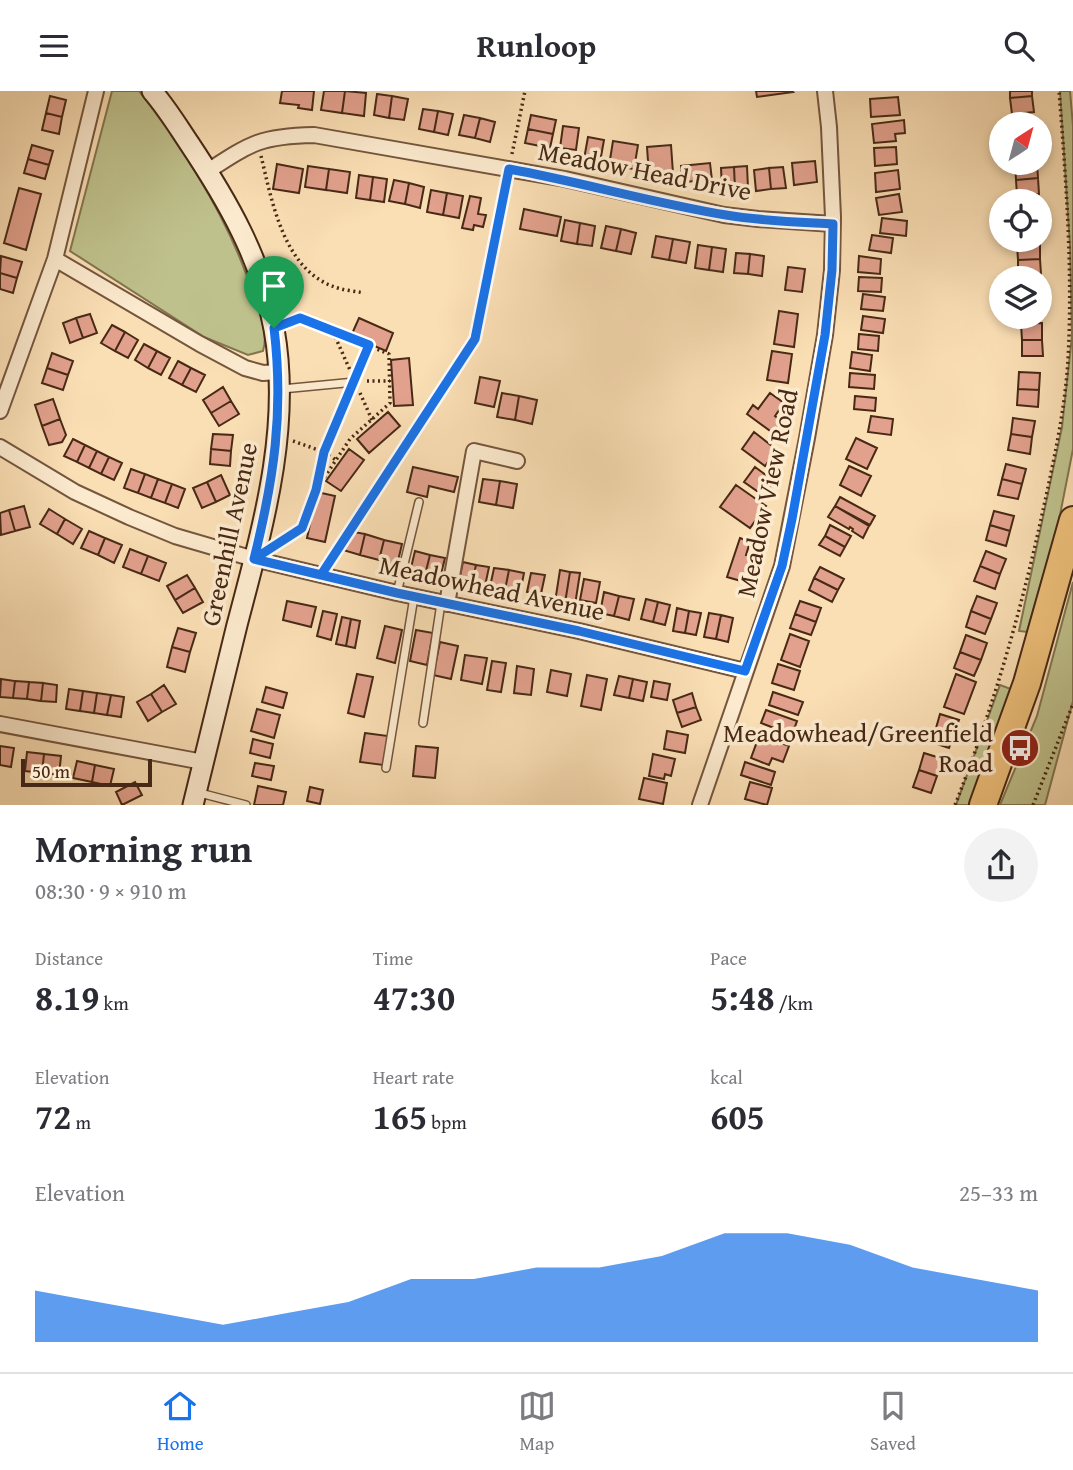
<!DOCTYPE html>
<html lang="en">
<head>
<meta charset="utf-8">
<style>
  body { margin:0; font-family:"Gentium Book Plus",serif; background:#f2f2f3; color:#2b2b33; height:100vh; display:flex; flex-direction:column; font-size:26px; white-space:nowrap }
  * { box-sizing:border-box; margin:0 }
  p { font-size:23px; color:#7c7c81 }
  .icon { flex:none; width:38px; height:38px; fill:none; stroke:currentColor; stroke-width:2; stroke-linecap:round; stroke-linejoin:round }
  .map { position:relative; height:714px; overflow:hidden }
  .side { display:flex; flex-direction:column; background:#fff; flex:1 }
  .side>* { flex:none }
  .needle { width:46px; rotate:36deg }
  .fabs { position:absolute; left:989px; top:21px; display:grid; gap:14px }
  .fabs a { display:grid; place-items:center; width:63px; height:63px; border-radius:50%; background:#fff; box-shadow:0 4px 10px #0003; font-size:35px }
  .scale { position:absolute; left:21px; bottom:18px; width:131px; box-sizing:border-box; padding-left:7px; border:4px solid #472915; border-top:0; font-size:19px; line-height:24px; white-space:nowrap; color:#472915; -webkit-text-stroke:5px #fceace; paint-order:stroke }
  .pin { position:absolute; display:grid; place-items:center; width:60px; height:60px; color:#fff; margin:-72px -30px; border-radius:50% 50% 50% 0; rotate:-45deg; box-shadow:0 0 7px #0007 }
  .pin .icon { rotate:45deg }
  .round { display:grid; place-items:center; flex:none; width:74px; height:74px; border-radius:37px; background:#f2f2f3 }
  .head { display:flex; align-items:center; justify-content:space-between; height:119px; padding:0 35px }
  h1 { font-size:38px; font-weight:700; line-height:52px }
  .metrics { display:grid; grid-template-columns:repeat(3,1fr); gap:10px; height:119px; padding:7px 35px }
  .metrics div { display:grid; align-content:center }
  .metrics b { font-size:35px; font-weight:700 }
  .metrics small { font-size:19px; font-weight:400 }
  .metrics p { font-size:19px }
  .chart { height:196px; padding:14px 35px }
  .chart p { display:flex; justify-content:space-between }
  .chart svg { width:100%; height:126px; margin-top:7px; fill:#1a73e8; opacity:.7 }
  header { display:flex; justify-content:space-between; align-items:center; height:91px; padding:0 35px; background:#fff; font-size:32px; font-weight:700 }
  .tabs { display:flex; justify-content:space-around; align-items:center; height:98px; border-top:2px solid #e1e1e2; background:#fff; font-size:19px; color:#7c7c81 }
  .tabs a { display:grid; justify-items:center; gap:4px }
  .tabs .selected { color:#1a73e8 }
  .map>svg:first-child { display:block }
  .green { fill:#bfc18c; stroke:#837550; stroke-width:2 }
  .building { fill:#e2a18d; stroke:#472915; stroke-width:2 }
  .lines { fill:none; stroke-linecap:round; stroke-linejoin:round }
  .lane-casing { stroke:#74563d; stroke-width:10 }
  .street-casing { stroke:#74563d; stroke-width:18 }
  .secondary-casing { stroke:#472915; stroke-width:23 }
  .highway-casing { stroke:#472915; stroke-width:30 }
  .path { stroke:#472915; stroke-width:3.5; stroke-dasharray:2 3.5; stroke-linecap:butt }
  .lane { stroke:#fceace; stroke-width:7 }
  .street { stroke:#fceace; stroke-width:14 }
  .secondary { stroke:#fceace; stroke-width:19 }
  .highway { stroke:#edbf7a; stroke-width:26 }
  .route-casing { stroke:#fff; stroke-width:14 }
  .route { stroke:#1a73e8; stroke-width:9 }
  .labels { text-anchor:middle; stroke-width:7; stroke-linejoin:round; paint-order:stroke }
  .street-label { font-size:26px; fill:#472915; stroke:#fceace }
  .poi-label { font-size:26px; fill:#472915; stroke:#fceace; text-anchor:end }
</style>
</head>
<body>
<header><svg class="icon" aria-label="menu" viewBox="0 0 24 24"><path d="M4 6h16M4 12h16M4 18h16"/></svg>Runloop<svg class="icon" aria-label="search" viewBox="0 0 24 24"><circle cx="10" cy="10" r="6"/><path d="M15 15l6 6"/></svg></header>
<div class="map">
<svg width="1073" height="714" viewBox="0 0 1073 714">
  <rect width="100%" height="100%" fill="#fadeb4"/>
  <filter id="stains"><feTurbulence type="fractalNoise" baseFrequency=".00286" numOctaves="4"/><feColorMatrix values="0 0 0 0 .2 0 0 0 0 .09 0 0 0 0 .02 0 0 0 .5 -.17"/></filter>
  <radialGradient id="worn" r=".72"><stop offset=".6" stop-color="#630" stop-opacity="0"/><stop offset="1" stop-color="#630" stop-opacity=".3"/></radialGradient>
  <path class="green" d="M112 0H139C189 64 233 136 257 214 262 230 268 244 263 260L248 264 204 246 70 160Z
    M1060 0H1070L1073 35V358L1058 434 1027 541 1019 540 1062 336 1072 245 1070 154Z
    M1073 491V610L1045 714H1000L1037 625Z
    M1000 594 1011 598 969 714H956Z"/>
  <path class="building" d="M282 0H314L312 19 298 17 299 14 280 12Z
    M324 0H345L342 22 321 19Z
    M345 0 366 2 364 25 342 22Z
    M756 0H792L793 1 757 6Z
    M1010 0H1032V5L1010 7Z
    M377 3 392 5 389 27 374 24Z
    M50 5 66 9 62 26 46 22Z
    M392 5 408 8 404 29 389 27Z
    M1032 5 1034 21 1012 23 1010 7Z
    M898 6 900 24 871 26 870 8Z
    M423 18 438 20 434 41 419 38Z
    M438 20 453 23 448 44 434 41Z
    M46 22 62 26 59 43 42 39Z
    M464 24 480 27 475 47 459 44Z
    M531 24 556 29 553 43 528 38Z
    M480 27 495 31 490 51 475 47Z
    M904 29 905 42 895 43 896 50 874 52 872 33Z
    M563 35 579 37 576 59 560 57Z
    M528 38 553 43 550 57 525 52Z
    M588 46 604 49 600 71 584 68Z
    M613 50 638 54 634 78 609 75Z
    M32 54 53 60 49 74 28 68Z
    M671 54 673 82 649 84 647 56Z
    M896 56 897 73 875 75 874 57Z
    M28 68 49 74 45 88 24 82Z
    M815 70 817 91 794 94 792 72Z
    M710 72 712 89 682 91 681 75Z
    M1037 72 1038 87 1016 89 1015 73Z
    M277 73 303 78 299 102 273 98Z
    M308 75 329 78 326 99 305 96Z
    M747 75 748 97 735 98 734 76Z
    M734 76 735 98 722 99 721 77Z
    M783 76 786 97 771 98 769 77Z
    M769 77 771 98 756 100 754 79Z
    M329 78 350 81 347 102 326 99Z
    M898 79 900 98 876 101 875 82Z
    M359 84 373 86 370 109 356 107Z
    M373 86 387 88 384 111 370 109Z
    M1038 87 1039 103 1017 105 1016 89Z
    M394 89 409 92 405 113 389 110Z
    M409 92 424 96 420 117 405 113Z
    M19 97 41 103 26 159 4 152Z
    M431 99 447 102 443 124 427 121Z
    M447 102 463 105 459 127 443 124Z
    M899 103 902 121 879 124 876 107Z
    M470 105 481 107 478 123 486 124 483 136 474 134 473 139 462 137Z
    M524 118 561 126 557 145 520 138Z
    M882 127 907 130 906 145 880 142Z
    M565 129 580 132 577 153 561 150Z
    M580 132 595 135 592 155 577 153Z
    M606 135 621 138 616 160 601 157Z
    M621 138 636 142 631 163 616 160Z
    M872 144 893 147 891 162 869 159Z
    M656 145 673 148 669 169 652 166Z
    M673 148 690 151 686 172 669 169Z
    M1040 152V168L1018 169 1017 154Z
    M698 154 712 156 709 179 695 177Z
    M712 156 726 158 723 181 709 179Z
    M736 162 750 163 748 183 734 182Z
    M750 163 764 165 762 185 748 183Z
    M1 165 22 171 17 187 0 182Z
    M859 165 881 168 880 183 858 181Z
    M1040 168 1041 183 1018 184V169Z
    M788 176 805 178 802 201 785 199Z
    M0 182 17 187 13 202 0 198Z
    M859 186 882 187 881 201 858 200Z
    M863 203 885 206 883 220 861 218Z
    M779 220 798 223 794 256 774 253Z
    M90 223 97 242 83 247 76 227Z
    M863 225 885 228 883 242 861 239Z
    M76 227 83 247 70 252 63 232Z
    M359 227 393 242 386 260 351 245Z
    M1042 232V249H1022L1021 233Z
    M112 234 125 241 115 260 101 252Z
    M125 241 138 249 128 267 115 260Z
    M859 243 879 245 878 260 858 258Z
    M1022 249H1042L1043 265H1022Z
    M144 253 157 260 148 277 135 269Z
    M157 260 170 267 161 284 148 277Z
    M772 260 792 263 788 292 767 289Z
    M852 261 872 264 870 280 850 277Z
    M52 262 73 270 68 284 47 277Z
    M409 267 413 314 394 315 391 269Z
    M178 270 191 277 182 294 169 287Z
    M47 277 68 284 63 299 42 292Z
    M191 277 205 284 196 301 182 294Z
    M1019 281 1040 282 1039 299 1018 298Z
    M850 282 875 284 874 298 849 296Z
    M480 286 500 290 494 316 475 312Z
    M223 296 231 310 211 322 203 309Z
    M1018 298 1039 299 1038 316 1017 314Z
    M502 302 519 305 515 329 497 326Z
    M770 302 784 312 775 325 781 330 773 342 747 323 753 314 758 318Z
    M519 305 537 309 532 333 515 329Z
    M855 305 876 307 875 320 854 318Z
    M53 308 60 328 42 335 35 314Z
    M231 310 239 323 219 335 211 322Z
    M388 321 400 335 369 362 357 348Z
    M871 325 893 328 891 344 868 341Z
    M1013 327 1035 330 1032 346 1011 343Z
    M60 328 66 344 62 351 49 354 42 335Z
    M754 341 777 359 765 375 742 358Z
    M213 343 233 344 231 360 211 358Z
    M1011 343 1032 346 1030 363 1008 359Z
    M856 347 877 357 867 378 846 368Z
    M73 348 85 354 77 371 64 365Z
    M85 354 97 360 89 377 77 371Z
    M211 358 231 360 230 375 210 373Z
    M349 358 364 369 341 400 326 390Z
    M97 360 109 366 101 383 89 377Z
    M109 366 122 372 114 389 101 383Z
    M1006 373 1026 378 1022 393 1002 388Z
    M849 375 871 385 861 405 840 394Z
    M413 376 458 386 454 401 429 395 427 406 407 401Z
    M755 376 774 390 764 405 744 391Z
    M131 378 145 383 138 402 124 397Z
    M145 383 158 388 151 407 138 402Z
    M221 384 230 404 216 411 207 391Z
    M158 388 172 393 165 412 151 407Z
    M483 388 500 390 496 414 479 411Z
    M1002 388 1022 393 1018 408 998 404Z
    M500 390 517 393 513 417 496 414Z
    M207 391 216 411 202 417 193 397Z
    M172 393 185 398 178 417 165 412Z
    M736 394 766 415 750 437 720 416Z
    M317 401 335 405 325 451 307 447Z
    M840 406 875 425 870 434 835 415Z
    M24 415 30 436 15 440 9 419Z
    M835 415 869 435 863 447 852 440 853 438 850 436 849 438 828 426Z
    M49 418 65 428 57 443 40 433Z
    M9 419 15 440 1 444 0 422Z
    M994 420 1014 425 1010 440 990 434Z
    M65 428 82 438 73 453 57 443Z
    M830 434 851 445 845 456 825 445Z
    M990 434 1010 440 1006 455 986 449Z
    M89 440 105 447 98 464 81 457Z
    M354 441 365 443 360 464 343 459Z
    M365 443 384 449 379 469 360 464Z
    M825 445 845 456 840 465 819 454Z
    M105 447 122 454 114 472 98 464Z
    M740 447 750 451 746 464 756 467 748 492 727 486Z
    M384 449 402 453 397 474 379 469Z
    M130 458 148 465 141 483 123 476Z
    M415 460 430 464 425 484 410 481Z
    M986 460 1006 468 1000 483 980 475Z
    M430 464 445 467 440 487 425 484Z
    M148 465 166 472 159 490 141 483Z
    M463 471 476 474 472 492 459 489Z
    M476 474 489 476 485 495 472 492Z
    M980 475 1000 483 995 498 974 490Z
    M820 476 844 488 838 499 814 487Z
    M494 477 509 479 505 499 490 496Z
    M509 479 524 482 520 502 505 499Z
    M560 479 570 481 565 512 555 511Z
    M570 481 580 482 575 514 565 512Z
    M531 482 545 484 541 503 527 501Z
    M187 484 195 497 175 509 167 495Z
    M814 487 838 499 832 511 809 499Z
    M584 488 600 491 596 512 580 509Z
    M195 497 203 511 183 522 175 509Z
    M604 501 619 505 614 525 600 522Z
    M619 505 634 508 629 529 614 525Z
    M977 505 997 512 991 528 971 520Z
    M646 508 658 511 653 531 641 528Z
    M287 510 316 516 311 536 283 529Z
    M800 510 821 517 816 531 795 523Z
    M658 511 670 514 665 534 653 531Z
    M677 517 689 520 685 542 673 540Z
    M323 520 337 523 331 549 317 545Z
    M689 520 701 522 696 544 685 542Z
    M971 520 991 528 985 543 966 536Z
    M709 522 721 524 716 548 704 546Z
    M795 523 816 531 811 544 790 537Z
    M721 524 733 527 728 551 716 548Z
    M342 526 351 528 346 555 336 553Z
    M351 528 360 530 355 557 346 555Z
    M385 535 402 539 395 572 377 567Z
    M178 537 196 542 190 561 172 556Z
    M416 539 433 542 427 574 410 570Z
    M790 543 809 550 800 576 781 569Z
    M966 544 987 552 981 569 960 561Z
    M440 551 458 555 451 588 433 584Z
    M172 556 190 561 185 581 167 576Z
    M960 561 981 569 974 585 954 577Z
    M465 564 487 567 482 593 461 589Z
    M492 570 506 572 501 601 487 599Z
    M778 573 800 580 794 599 772 592Z
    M517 575 534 578 531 604 514 602Z
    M551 579 571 583 567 605 547 601Z
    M357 583 373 586 364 626 348 622Z
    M956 583 976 591 964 623 944 616Z
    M587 584 607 588 601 619 581 615Z
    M619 585 633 588 629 607 614 604Z
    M1 588 15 590 13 607 0 606Z
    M633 588 647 591 643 610 629 607Z
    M15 590 29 591 27 608 13 607Z
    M654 590 670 593 667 609 651 606Z
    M29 591 43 592 41 610 27 608Z
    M43 592 57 594 56 611 41 610Z
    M164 594 176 613 162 621 151 603Z
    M266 596 287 602 283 617 262 611Z
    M69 598 83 600 80 620 66 618Z
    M83 600 97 602 94 622 80 620Z
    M773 601 803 611 798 624 769 614Z
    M97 602 111 604 107 624 94 622Z
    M692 602 696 616 677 622 673 609Z
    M151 603 162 621 148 630 137 611Z
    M111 604 124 606 121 626 107 624Z
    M696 616 701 629 682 636 677 622Z
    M257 618 280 624 274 647 251 640Z
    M766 619 797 630 792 644 761 632Z
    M940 623 959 629 954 643 936 637Z
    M762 637 783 646 781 652 789 655 783 671 772 667 769 674 751 667Z
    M936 637 954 643 949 657 931 651Z
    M667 640 688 644 685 662 664 658Z
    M365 642 388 645 383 674 360 671Z
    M253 648 273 653 270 667 250 662Z
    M0 655 14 657 11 676 0 674Z
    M416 655 438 657 435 687 413 685Z
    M27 661 44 663 42 682 25 680Z
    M924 662 943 668 937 685 919 679Z
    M44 663 61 665 59 684 42 682Z
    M653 663 675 668 671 685 665 683 664 688 649 685Z
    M77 670 95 674 92 691 73 687Z
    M745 671 775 681 771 694 741 684Z
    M255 672 274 675 271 689 252 685Z
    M95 674 114 678 110 695 92 691Z
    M919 679 937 685 931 702 913 696Z
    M644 687 667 692 663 713 639 708Z
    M135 691 142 704 122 714 116 701Z
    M750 691 772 697 767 714 745 708Z
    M258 695 286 701 283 714H254Z
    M310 696 323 699 320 713 307 710Z"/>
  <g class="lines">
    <g class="lane-casing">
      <path id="lane" d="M282 298 355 291
        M397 502 419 411
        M423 632 441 512
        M386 677 414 506
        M196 701 246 714"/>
    </g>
    <g class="street-casing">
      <path id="street" d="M208 80C251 52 261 45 314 44L565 88 724 124 758 128 833 133
        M55 168 200 253 245 277 263 282 279 281
        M0 320 55 168 96 0
        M0 356 75 401 129 426 175 445 254 468 397 502 579 540 745 580
        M447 513 474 360 517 370
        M0 633 203 671
        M700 714 782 475 807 347 825 244 832 179 833 126 829 36 825 0"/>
    </g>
    <g class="secondary-casing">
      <path id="secondary" d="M152 0C166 16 177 34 189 52 227 109 262 169 274 238 292 338 262 438 237 534 222 594 208 654 193 714"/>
    </g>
    <g class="highway-casing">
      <path id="highway" d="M983 714 1027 592 1073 429"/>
    </g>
    <path class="path" d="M512 63 525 0
      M261 65C272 110 283 176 332 195 341 199 354 200 364 202
      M333 241 350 279
      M358 282 369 255
      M367 290H390
      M360 302 372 329
      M293 350 324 361 336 369
      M316 397 324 361 350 302
      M275 455 302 437 316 399 350 348 390 312 389 263 300 227 289 231
      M330 471 475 249 506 91
      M955 714C994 615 1023 514 1045 410 1055 364 1065 317 1068 269 1073 180 1066 89 1059 0
      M1033 714 1073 613"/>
    <use href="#lane" class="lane"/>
    <use href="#street" class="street"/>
    <use href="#secondary" class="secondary"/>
    <use href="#highway" class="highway"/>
  </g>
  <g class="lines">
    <g class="route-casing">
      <path id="route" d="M274 237C284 321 274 387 254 468L397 502 579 540 745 580 782 475 792 428 825 244 832 179 833 133C797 131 761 130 726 124 653 112 581 91 509 78L475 248 321 484 254 468 302 437 316 399 324 361 369 254 300 227 274 237"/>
    </g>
    <use href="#route" class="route"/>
  </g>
  <defs>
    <g id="bus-disc" transform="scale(2.0125)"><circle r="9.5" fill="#8f2418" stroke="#fceace"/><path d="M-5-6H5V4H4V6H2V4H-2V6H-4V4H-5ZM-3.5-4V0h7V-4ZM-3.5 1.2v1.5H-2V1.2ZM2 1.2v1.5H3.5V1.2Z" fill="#fff"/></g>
  </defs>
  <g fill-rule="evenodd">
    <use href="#bus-disc" x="1020" y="657"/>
  </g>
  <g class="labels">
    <g class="street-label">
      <text transform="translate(645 80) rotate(11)" y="9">Meadow Head Drive</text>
      <text transform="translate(767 402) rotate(-78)" y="9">Meadow View Road</text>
      <text transform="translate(229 443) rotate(-78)" y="9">Greenhill Avenue</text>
      <text transform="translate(492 497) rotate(12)" y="9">Meadowhead Avenue</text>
    </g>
    <g class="poi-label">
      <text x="993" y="651">Meadowhead/Greenfield<tspan x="993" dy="30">Road</tspan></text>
    </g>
  </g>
  <rect width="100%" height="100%" filter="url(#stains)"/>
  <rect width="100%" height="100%" fill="url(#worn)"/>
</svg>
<div class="fabs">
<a><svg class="needle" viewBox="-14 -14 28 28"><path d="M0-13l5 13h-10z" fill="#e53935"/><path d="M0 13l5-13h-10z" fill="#7c7c81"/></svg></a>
<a><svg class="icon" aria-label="locate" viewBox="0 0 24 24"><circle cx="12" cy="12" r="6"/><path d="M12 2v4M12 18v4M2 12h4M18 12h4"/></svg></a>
<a><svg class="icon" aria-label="layers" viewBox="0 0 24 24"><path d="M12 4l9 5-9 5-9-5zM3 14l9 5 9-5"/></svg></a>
</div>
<div class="scale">50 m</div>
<div class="pin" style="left:274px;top:237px;background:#1e9e55"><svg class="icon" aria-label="arrive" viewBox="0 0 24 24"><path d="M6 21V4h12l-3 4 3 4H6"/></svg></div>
</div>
<section class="side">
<div class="head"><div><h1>Morning run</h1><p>08:30 · 9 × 910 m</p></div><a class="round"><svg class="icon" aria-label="share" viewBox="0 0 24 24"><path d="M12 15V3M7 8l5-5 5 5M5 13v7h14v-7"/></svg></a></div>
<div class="metrics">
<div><p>Distance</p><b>8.19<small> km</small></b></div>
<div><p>Time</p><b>47:30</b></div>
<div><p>Pace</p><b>5:48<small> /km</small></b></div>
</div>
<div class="metrics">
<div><p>Elevation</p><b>72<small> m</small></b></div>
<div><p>Heart rate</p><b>165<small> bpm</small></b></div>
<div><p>kcal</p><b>605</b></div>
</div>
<div class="chart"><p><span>Elevation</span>25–33 m</p>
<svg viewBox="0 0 160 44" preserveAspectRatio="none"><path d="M0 44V26L10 30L20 34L30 38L40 34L50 30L60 22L70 22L80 18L90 18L100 14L110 6L120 6L130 10L140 18L150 22L160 26V44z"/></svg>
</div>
</section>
<nav class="tabs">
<a class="selected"><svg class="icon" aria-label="home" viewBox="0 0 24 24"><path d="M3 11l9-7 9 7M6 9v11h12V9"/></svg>Home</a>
<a><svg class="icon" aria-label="map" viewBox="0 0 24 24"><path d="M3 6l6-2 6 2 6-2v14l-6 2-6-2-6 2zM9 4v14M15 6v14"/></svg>Map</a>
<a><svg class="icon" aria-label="saved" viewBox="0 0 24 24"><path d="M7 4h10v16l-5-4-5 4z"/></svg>Saved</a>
</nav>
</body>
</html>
